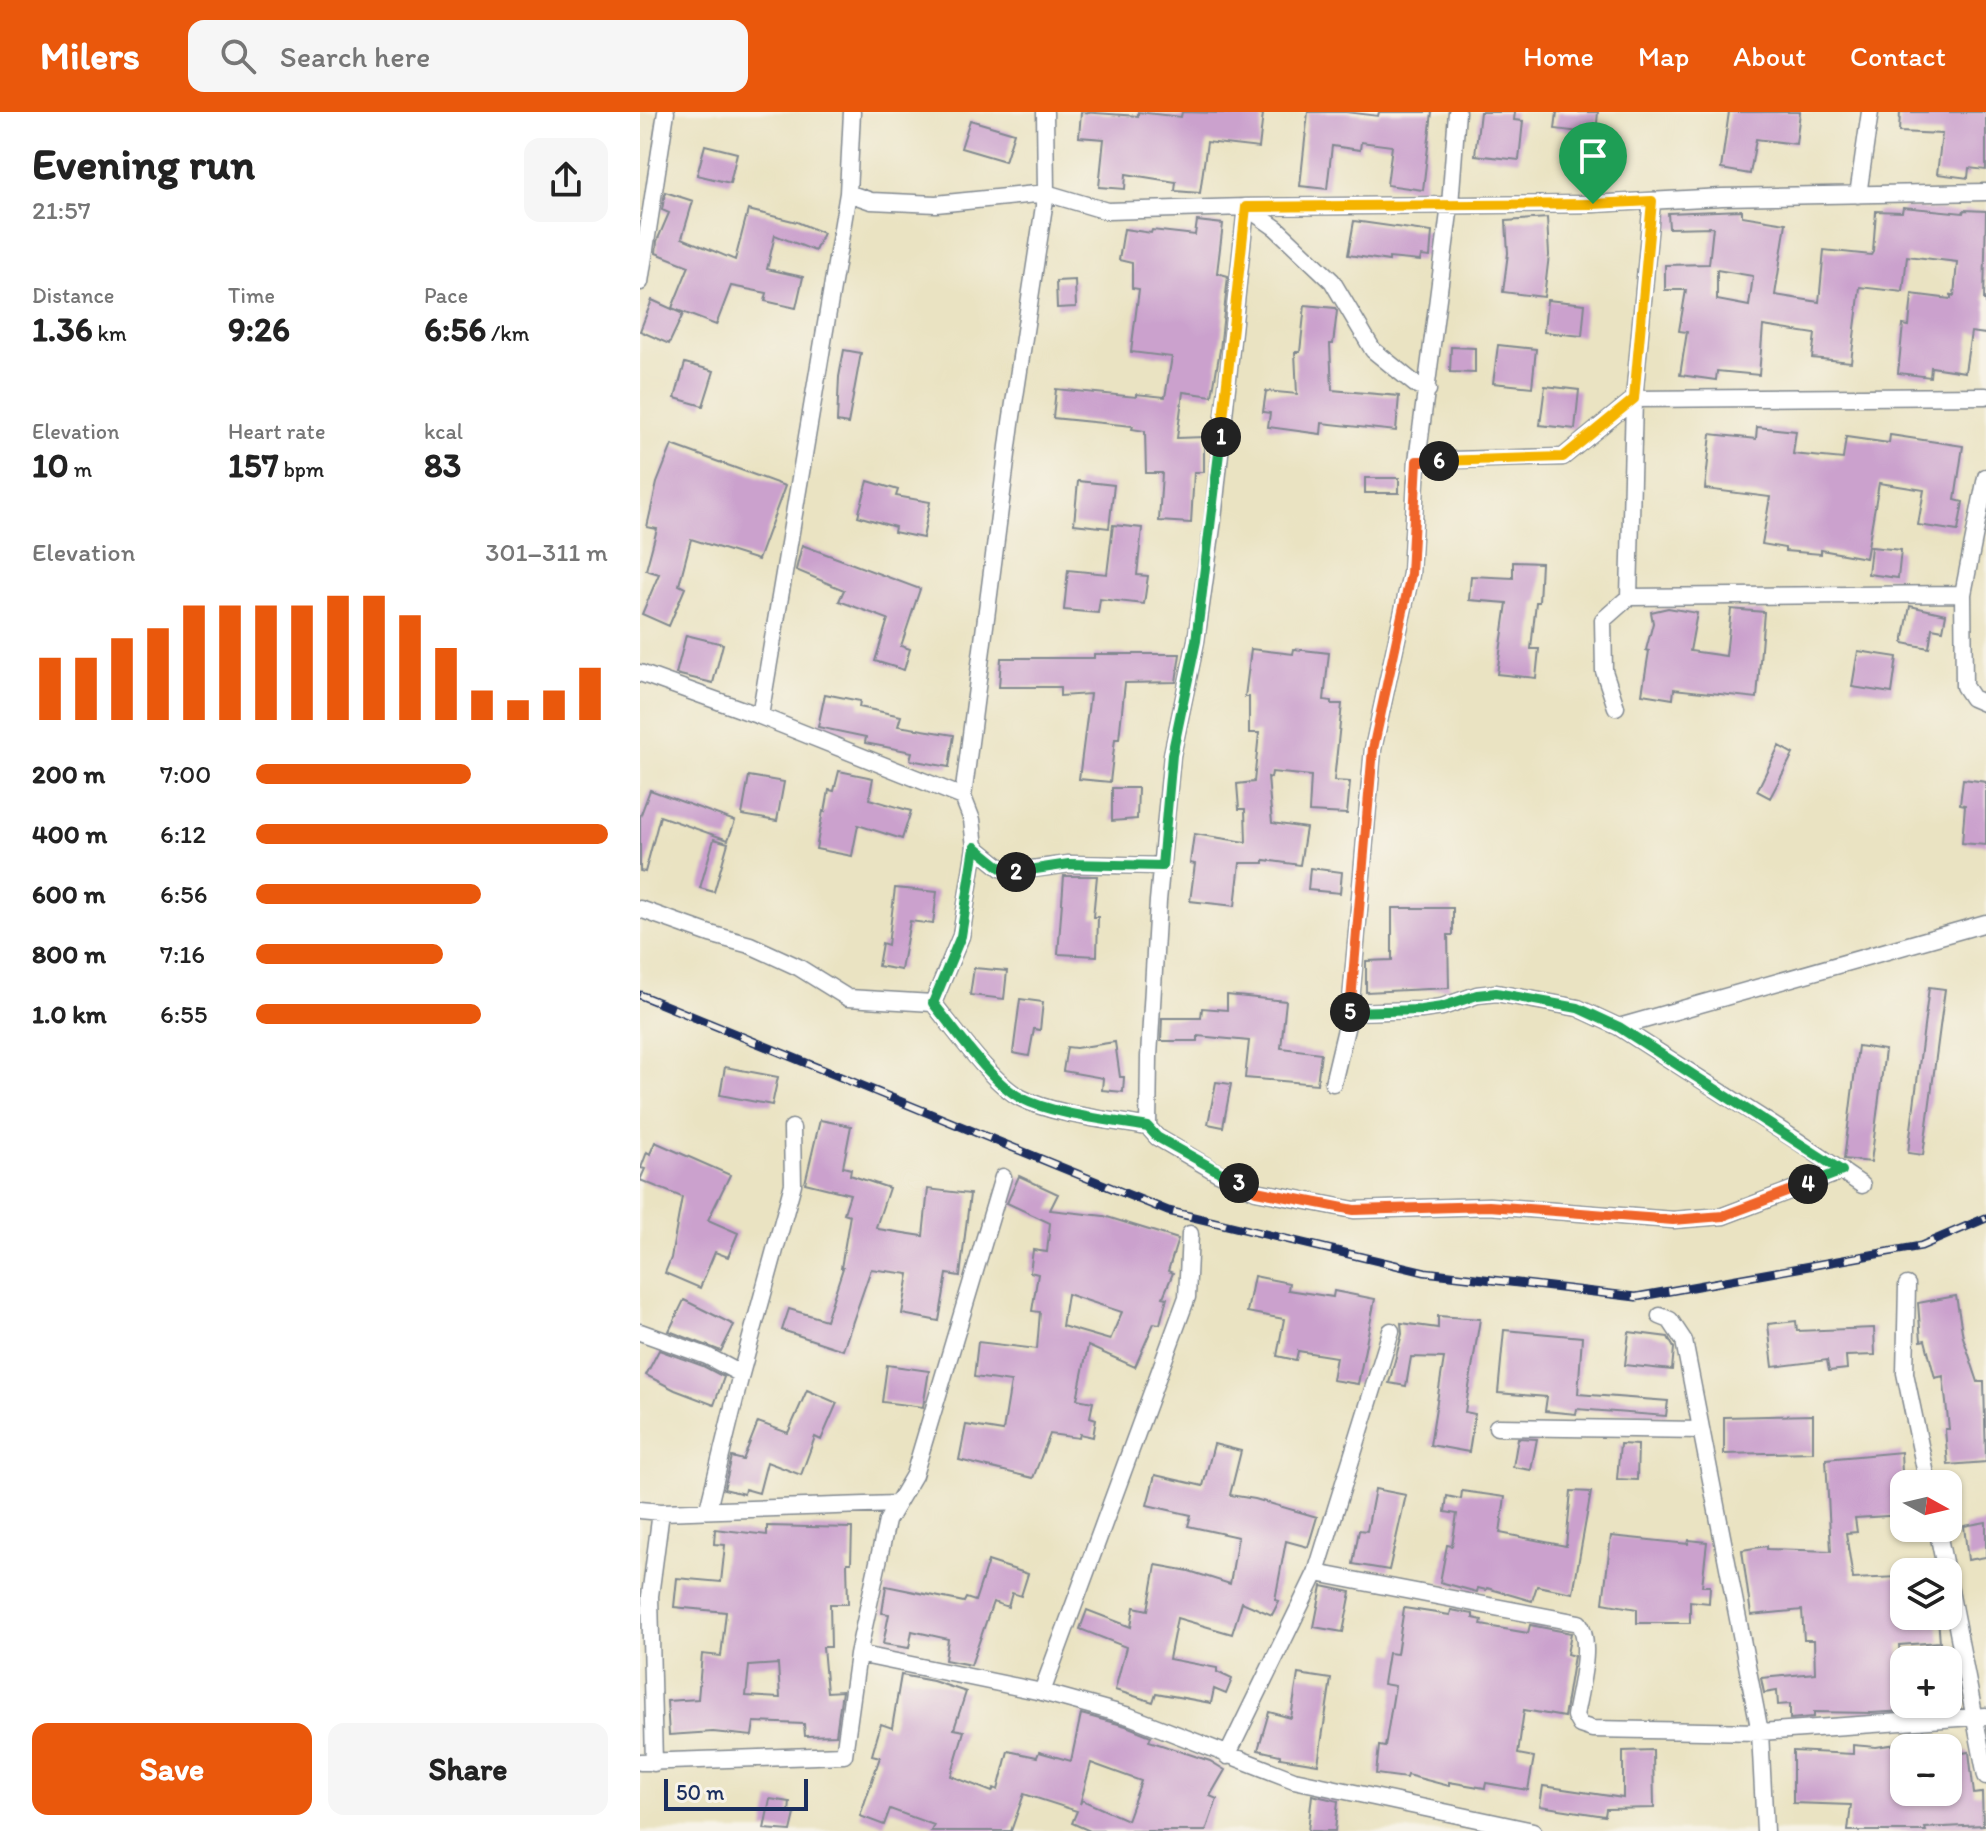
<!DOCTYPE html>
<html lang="en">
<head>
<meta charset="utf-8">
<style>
  body { margin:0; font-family:Itim,sans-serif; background:#f6f6f6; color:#222; height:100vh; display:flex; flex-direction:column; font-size:30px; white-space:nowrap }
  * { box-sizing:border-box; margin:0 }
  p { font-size:26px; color:#767676 }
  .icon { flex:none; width:44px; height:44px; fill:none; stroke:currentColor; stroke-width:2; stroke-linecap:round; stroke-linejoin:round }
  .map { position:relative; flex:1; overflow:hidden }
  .details { display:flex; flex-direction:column; background:#fff; width:640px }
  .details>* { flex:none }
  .needle { width:52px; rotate:98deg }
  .buttons { position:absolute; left:1250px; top:1358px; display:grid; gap:16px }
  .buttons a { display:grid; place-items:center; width:72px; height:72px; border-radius:16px; background:#fff; box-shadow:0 2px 6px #0004; font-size:40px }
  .scale { position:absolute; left:24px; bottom:20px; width:144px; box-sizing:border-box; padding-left:8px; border:4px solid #1b2f5e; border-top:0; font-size:22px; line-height:28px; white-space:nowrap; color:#1b2f5e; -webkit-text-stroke:6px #f7f3e8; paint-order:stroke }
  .pin { position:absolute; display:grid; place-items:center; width:68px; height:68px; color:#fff; margin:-82px -34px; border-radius:50% 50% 50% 0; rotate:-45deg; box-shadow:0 0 8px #0007 }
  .pin .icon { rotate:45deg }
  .km { position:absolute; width:40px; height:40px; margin:-20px; border-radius:50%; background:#222; color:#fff; font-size:22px; line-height:40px; text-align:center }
  .round { display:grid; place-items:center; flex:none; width:84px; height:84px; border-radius:16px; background:#f6f6f6 }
  .headline { display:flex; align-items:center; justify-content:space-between; height:136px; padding:0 32px }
  h1 { font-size:44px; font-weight:700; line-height:60px }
  .stats { display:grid; grid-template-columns:repeat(3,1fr); gap:12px; height:136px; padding:8px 32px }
  .stats div { display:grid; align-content:center }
  .stats b { font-size:34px; font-weight:700 }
  .stats small { font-size:22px; font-weight:400 }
  .stats p { font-size:22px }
  .chart { height:224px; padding:16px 32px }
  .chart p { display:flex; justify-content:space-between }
  .chart svg { width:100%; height:144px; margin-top:8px; stroke:#ea580c; stroke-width:6 }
  .primary-button { display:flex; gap:16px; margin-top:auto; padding:16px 32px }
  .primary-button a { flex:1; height:92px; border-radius:16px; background:#ea580c; color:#fff; font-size:32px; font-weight:700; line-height:92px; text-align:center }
  .primary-button a+a { background:#f6f6f6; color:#222 }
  ul { padding:0 32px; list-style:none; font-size:26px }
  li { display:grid; grid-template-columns:128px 96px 1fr; align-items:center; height:60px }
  li i { height:20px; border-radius:10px; background:#ea580c }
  header { display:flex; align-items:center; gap:48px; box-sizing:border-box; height:112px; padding:0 40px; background:#ea580c; color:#fff }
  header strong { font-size:38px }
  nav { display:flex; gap:44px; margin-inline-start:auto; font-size:28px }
  .search { width:560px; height:72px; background:#f6f6f6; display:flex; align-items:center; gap:20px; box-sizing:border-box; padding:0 28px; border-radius:16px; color:#767676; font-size:30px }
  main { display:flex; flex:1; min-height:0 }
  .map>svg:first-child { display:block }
  .building { fill:#cba1cd; fill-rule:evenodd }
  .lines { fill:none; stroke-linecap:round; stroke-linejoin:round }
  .minor-casing { stroke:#828990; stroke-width:19 }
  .minor { stroke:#fff; stroke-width:16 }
  .rail-casing { stroke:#1b2f5e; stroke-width:9 }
  .rail { stroke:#f7f3e8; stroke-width:6; stroke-dasharray:18; stroke-linecap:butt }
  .split-1-casing { stroke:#fff; stroke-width:16 }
  .split-2-casing { stroke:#fff; stroke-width:16 }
  .split-3-casing { stroke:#fff; stroke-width:16 }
  .split-4-casing { stroke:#fff; stroke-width:16 }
  .split-5-casing { stroke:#fff; stroke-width:16 }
  .split-6-casing { stroke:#fff; stroke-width:16 }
  .split-7-casing { stroke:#fff; stroke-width:16 }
  .split-1 { stroke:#f5b400; stroke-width:10 }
  .split-2 { stroke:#22a559; stroke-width:10 }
  .split-3 { stroke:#22a559; stroke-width:10 }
  .split-4 { stroke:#f0652b; stroke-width:10 }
  .split-5 { stroke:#22a559; stroke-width:10 }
  .split-6 { stroke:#f0652b; stroke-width:10 }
  .split-7 { stroke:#f5b400; stroke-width:10 }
</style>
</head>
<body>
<header>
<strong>Milers</strong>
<div class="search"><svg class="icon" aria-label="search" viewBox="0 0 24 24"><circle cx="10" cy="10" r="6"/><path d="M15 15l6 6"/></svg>Search here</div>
<nav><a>Home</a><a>Map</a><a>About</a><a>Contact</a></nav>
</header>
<main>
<section class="details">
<div class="headline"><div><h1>Evening run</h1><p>21:57</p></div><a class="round"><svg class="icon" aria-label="share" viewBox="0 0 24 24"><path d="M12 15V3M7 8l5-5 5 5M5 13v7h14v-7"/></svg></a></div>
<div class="stats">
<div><p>Distance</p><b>1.36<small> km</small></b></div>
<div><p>Time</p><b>9:26</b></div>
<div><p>Pace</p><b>6:56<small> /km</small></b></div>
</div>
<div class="stats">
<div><p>Elevation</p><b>10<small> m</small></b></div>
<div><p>Heart rate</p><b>157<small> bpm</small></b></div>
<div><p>kcal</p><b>83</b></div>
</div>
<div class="chart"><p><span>Elevation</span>301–311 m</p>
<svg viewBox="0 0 160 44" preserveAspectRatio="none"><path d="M5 44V25M15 44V25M25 44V19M35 44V16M45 44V9M55 44V9M65 44V9M75 44V9M85 44V6M95 44V6M105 44V12M115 44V22M125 44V35M135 44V38M145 44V35M155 44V28"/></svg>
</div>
<ul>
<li><b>200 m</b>7:00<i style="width:61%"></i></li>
<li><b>400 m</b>6:12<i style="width:100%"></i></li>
<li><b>600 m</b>6:56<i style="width:64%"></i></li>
<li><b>800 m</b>7:16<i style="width:53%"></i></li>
<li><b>1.0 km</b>6:55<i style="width:64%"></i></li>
</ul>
<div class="primary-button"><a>Save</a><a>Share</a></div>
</section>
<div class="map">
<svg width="1346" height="1719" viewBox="0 0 1346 1719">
  <rect width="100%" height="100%" fill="#f7f3e8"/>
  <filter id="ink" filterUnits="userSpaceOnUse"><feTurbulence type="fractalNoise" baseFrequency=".0125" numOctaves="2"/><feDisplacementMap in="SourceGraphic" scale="16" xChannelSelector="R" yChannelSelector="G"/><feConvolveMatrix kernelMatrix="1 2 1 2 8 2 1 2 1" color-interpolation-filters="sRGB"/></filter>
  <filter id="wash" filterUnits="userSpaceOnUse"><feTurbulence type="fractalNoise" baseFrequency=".006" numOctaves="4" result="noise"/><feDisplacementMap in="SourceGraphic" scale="32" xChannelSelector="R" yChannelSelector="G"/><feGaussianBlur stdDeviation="1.8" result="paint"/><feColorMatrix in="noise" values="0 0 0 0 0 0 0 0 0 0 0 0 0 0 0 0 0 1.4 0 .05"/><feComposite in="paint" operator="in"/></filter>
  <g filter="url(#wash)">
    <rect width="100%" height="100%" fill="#eae3c2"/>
    <g id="blocks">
      <path class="building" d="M441 0 498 4V0L541 5 542 0 623 2 619 36 567 30 560 81 535 79 536 70 486 62 485 77 459 75 464 27 439 25Z
        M668 0H706L738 4 739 0H792L783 78 747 73 752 34 721 30 720 38 692 34 687 77 660 74Z
        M840 0H875L874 8 883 9 879 48 835 43Z
        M917 0H958L956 22 915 17Z
        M1089 0H1160L1156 32 1116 27 1110 62 1081 57Z
        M1260 0H1346V58L1329 56 1328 66 1297 62 1302 22 1259 20Z
        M330 8 374 21 365 49 321 36Z
        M65 33 97 41 90 71 57 63Z
        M25 80 53 89 42 126 95 148 108 98 157 110 183 121 175 139 135 123 127 157 163 165 156 196 125 189 127 181 91 174 76 213 32 196 49 154 16 141 17 129 29 101 22 98Z
        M1263 95 1323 101 1324 98 1346 99 1344 188H1346V222L1331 220 1325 260 1291 255 1290 265 1258 261 1263 213 1269 214 1272 182 1311 187V183L1314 184 1317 150 1267 144 1263 180 1220 175 1211 250 1172 246 1175 222 1123 214 1119 263 1077 259 1076 268 1040 263 1047 220 1039 219 1046 178H1025V153L1069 152 1073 115 1029 116 1028 101 1102 98V104L1146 111 1135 183 1179 190 1184 138 1231 143 1233 140 1236 99 1262 100ZM1077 158 1113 164 1109 194 1077 188Z
        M907 106 909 143 904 185 863 180 868 141 866 109Z
        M557 109 583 112 577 161 588 164 580 238 572 284 543 280 537 326 564 325V360H554L551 411 519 409 522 361H506L505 319 492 317 493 314 413 306 416 277 496 285V282L525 285 532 245 491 240 499 177 492 176V151L479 148 484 117 511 121 512 118 555 123Z
        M714 109 792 120 790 145 781 144 780 149 749 146V149L708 143Z
        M435 168 436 195 417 196 416 169Z
        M12 188 43 202 29 232 0 219Z
        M907 188 945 192 942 224 904 220Z
        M665 193 695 196 697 199 693 232H690L692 278 759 284 756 319 682 311 681 322 628 315 630 301 623 300 626 279 657 282 655 240H660Z
        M858 233 896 237 892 275 853 271Z
        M811 235 835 236V261L810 260Z
        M204 238 221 241 208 312 197 310 199 265Z
        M45 251 74 259 63 294 35 286Z
        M905 274 939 278 935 317 900 313Z
        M1117 315 1156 319 1153 342 1203 347 1206 325 1249 331 1250 323 1323 334 1315 388 1323 390 1318 419 1278 413 1284 378 1239 371 1226 446 1181 438V442L1145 439V436L1122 432 1130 385 1065 377 1071 322 1116 327Z
        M32 333 145 374 118 448 51 427 39 473 45 476 29 514 2 502 19 462 6 458 17 417 7 415 17 371Z
        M725 366H759V381H725Z
        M228 369 258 378 256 384 290 390 283 426 254 420 255 415 218 404Z
        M438 369 474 373 469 416 434 412Z
        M473 413 502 416 497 463 508 464 504 492 460 487 458 501 424 498 428 458 467 462Z
        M162 433 280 477 261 534 270 537 264 558 235 549 248 507 199 489 204 478 156 458Z
        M1231 435 1261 438 1258 466 1228 462Z
        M873 450 901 451 899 490H896L891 537H899L896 566 857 562 867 491 829 488 831 464 873 466Z
        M1270 494 1306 502 1303 518 1292 516 1289 536 1263 531Z
        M1028 496 1057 501 1050 539 1086 544 1091 497 1124 500 1117 586 1034 577 1033 587 1002 582 1009 539 1006 538 1013 511 1011 500Z
        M46 523 83 532 73 571 36 562Z
        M611 537 653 542 654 537 689 541 684 588 691 589V592H702L694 669 710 670 707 702 669 700 671 664 632 660 631 666 628 665 632 711 666 716 660 753 624 748V751H600L595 794 550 789 555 752 550 751 554 722 606 730 605 697H599L597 672 614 670 619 621H609V585H605Z
        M1218 539 1257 545 1252 581 1212 575Z
        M454 542H540L536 570 485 571 479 627H475L470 670 439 667 450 582 420 584V575H359L361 546H454Z
        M185 582 220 589 219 595 261 604 258 614 314 623 309 655 270 648 272 640 225 631 226 625 178 615Z
        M1139 634 1153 642 1130 686 1117 679Z
        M199 659 233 666 229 687 271 699 262 727 218 713 212 744 176 737 183 699 185 700 189 678 194 679Z
        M109 664 144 670 137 709 102 703Z
        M1323 667 1346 670V733L1322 731 1325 693 1320 692Z
        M472 676H498L497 707 472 709Z
        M10 678 95 709 88 728 20 704 5 760 0 759V705Z
        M74 727 88 731 74 780 60 776Z
        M670 756 702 760 700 781 668 778Z
        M424 764H457L453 805H458L457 844 418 842Z
        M255 776 297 780 293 812 270 809 261 858 238 854 242 831 248 833Z
        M752 796H813V823H808L809 876 726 880V849L752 848Z
        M334 856 367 859 364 887 330 883Z
        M1289 875 1305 877 1283 1043 1268 1041Z
        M587 883 646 889 641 936 681 941 677 972 605 966 609 929 558 924V929H521L522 906H561L562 896 587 898Z
        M380 887 403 890 400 918 394 917 389 944 373 941Z
        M475 930 480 965H484L483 980 462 978 463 966 423 959 427 935 436 936Z
        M1218 934 1245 938 1231 1050 1204 1047Z
        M85 955 138 965 132 993 80 983Z
        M576 970 591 972 583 1015 568 1012Z
        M180 1008 211 1014 203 1055 211 1057 210 1063 249 1076 236 1115 238 1117 283 1124 288 1077 330 1082 320 1164 307 1162 299 1209 262 1202 269 1162 231 1157 203 1238 142 1218 149 1197 186 1208 203 1156H201L210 1103 204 1101 210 1082 165 1071Z
        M15 1030 90 1063 68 1108 98 1121 88 1145 75 1140 60 1176 25 1161 31 1146 42 1085 0 1068 5 1057 1 1056 7 1040 10 1042Z
        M379 1064 418 1082 410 1098 464 1104 538 1127 528 1159 533 1161 523 1185 527 1186 520 1212 514 1211 495 1255 448 1234 437 1287 453 1290 450 1305 456 1307 453 1325 440 1322 439 1326 410 1322 393 1366 319 1348 326 1313 363 1319 371 1270 334 1265 338 1230 397 1237 400 1200 392 1199 398 1162 390 1160 393 1138 407 1140 410 1111 367 1091ZM427 1182 482 1200 470 1228 422 1214Z
        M614 1164 649 1171 648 1178 693 1185 694 1179 735 1187 718 1272 692 1268 696 1245 658 1239 656 1248 637 1244 644 1207 607 1200Z
        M1316 1184 1323 1225 1338 1270H1344L1346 1350 1308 1353 1305 1317H1309L1303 1264 1295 1266 1285 1228 1281 1229 1278 1191Z
        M44 1188 94 1213 81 1239 29 1219Z
        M798 1204 840 1207 825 1300 835 1302 829 1340 790 1333 804 1246 771 1245 766 1274 749 1271 762 1222 761 1211 798 1216Z
        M1156 1209 1157 1219 1234 1216 1235 1243 1206 1244 1207 1257 1189 1259 1187 1248 1133 1255 1128 1212Z
        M864 1218 942 1225 938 1282 1028 1289 1026 1304 937 1297 936 1302 905 1299 907 1285 858 1281Z
        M989 1220 1028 1225 1034 1236 1032 1258 985 1253Z
        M19 1238 63 1254 84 1265 74 1293 35 1278 6 1263Z
        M247 1253 289 1259 283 1295 242 1290Z
        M167 1278 197 1291 181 1328 175 1325 161 1363 127 1350 119 1381 105 1377 104 1382 84 1377 92 1345 103 1348 118 1310 148 1321Z
        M1173 1303V1340L1084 1342V1305Z
        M878 1326 897 1327 891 1358 873 1355Z
        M574 1332 601 1339 590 1383 615 1387 677 1405 668 1435 646 1429 635 1488 639 1489 632 1503 602 1490 592 1522 537 1506 529 1547 577 1556V1560L592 1567 586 1582 574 1577 571 1591 516 1581 513 1590 475 1578 486 1535 440 1517 447 1498 491 1515 494 1495 508 1498 516 1453 549 1459 590 1472 598 1425 548 1414 551 1403 507 1393 515 1363 563 1374Z
        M980 1332 998 1333 997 1368 977 1367Z
        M1261 1340 1264 1403 1215 1406 1217 1420 1206 1421 1213 1467 1259 1465 1261 1509 1298 1506 1300 1530 1259 1533 1265 1599 1232 1601 1174 1600V1605L1150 1607V1592L1138 1593 1137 1579 1124 1581 1121 1566 1175 1561 1174 1528H1164L1162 1498 1111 1503 1102 1438 1127 1434V1437L1191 1439 1186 1347Z
        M735 1377 766 1383 749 1458 713 1452 719 1418 727 1419Z
        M822 1379 865 1385 860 1421 926 1434 931 1379 951 1380 933 1481 897 1474 892 1489 847 1476 846 1478 838 1476 837 1480 800 1470 807 1433 812 1434 817 1402 805 1400 807 1384 821 1387Z
        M1346 1410V1445L1328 1448 1324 1414Z
        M127 1414 212 1416 211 1451H207L208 1492H190L191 1535H183L187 1580 202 1579 196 1623 165 1624 164 1612 114 1610 112 1624 73 1620 29 1623 27 1589 58 1587 62 1542 81 1544 86 1500 34 1495 37 1466 81 1470 85 1433 74 1432 75 1417 127 1423ZM138 1552 140 1586 106 1584 109 1554Z
        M971 1424 1048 1432 1049 1428 1067 1430 1062 1474H1070L1069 1491 1050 1489V1511H997V1497L963 1491Z
        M348 1449 388 1462 381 1484 372 1481 368 1495 353 1490 331 1553 305 1548 308 1527 272 1519 269 1536 243 1532 249 1502 242 1501 246 1474 324 1490 326 1486 335 1489Z
        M682 1474 711 1480 703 1520 674 1515Z
        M764 1496 810 1503 811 1498 833 1502V1506L842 1508 841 1513 888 1521 890 1513 931 1521 927 1542 934 1544 924 1605 884 1598 878 1642 894 1645 888 1678 846 1671 845 1676 809 1670V1674L767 1663 766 1666 736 1662 739 1634 745 1635 755 1574 743 1572 748 1541 757 1542Z
        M658 1562 691 1567 678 1652 640 1646V1643L618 1638 629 1600 651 1606Z
        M261 1563 293 1569 326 1580 314 1617 324 1619 311 1664 352 1680 354 1676 358 1678 368 1639 397 1645 399 1640 431 1649 441 1602 486 1614 511 1624 509 1629 570 1649 585 1658 570 1684 577 1687 566 1719H450L432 1711 437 1699 384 1682 371 1719H291L294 1713 250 1697 244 1713 220 1704 240 1645 232 1643 241 1612 252 1616ZM451 1651 501 1669 487 1708 442 1688 440 1692Z
        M1264 1631V1680H1308V1643L1329 1640 1334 1682 1342 1681 1343 1713 1285 1716 1286 1719H1208L1211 1693 1153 1691V1639L1213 1642V1633L1236 1635Z
        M1013 1638 1014 1696 966 1697 965 1704 900 1694 903 1674 983 1686V1639Z
        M672 1683 698 1689 695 1719H668Z
        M130 1687 150 1690 149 1701 155 1702 151 1719 124 1717Z"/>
    </g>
  </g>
  <g filter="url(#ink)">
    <use href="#blocks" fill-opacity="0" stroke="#828990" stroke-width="2"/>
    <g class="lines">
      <g class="minor-casing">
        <path id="minor" d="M212 0 208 81 231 89 296 92 406 81 467 99 606 95 953 92 1082 85 1346 80
          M1218 83 1230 0
          M0 170 26 0
          M788 278 775 272 733 238 692 169 636 116 606 95 573 408 556 529 532 643 518 789 509 945 508 1015 517 1025 578 1061 616 1079 714 1098 849 1094 1033 1108 1083 1104 1202 1059
          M777 349 923 345 994 287 1346 284
          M1346 365 1323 482 1324 574 1332 586 1346 592
          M989 485 994 287 1012 89
          M0 561 120 604 323 685
          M976 595 964 559 963 508 989 485 1323 482
          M120 604 208 81
          M335 735 361 756 370 760 429 752 522 754
          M0 797 70 822 110 833 158 855 208 886 293 891C315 918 352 971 381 986 414 1003 471 1008 508 1015
          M293 891 321 824 335 735 332 708 323 685 371 311 406 81 405 0
          M710 900 781 898 802 895 837 883 856 881 938 896 979 915 1346 811
          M979 915 1159 1030 1222 1073
          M693 971 710 900 733 637 771 462 777 349 810 93 817 0
          M1267 1173 1265 1261 1288 1372
          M1020 1204 1030 1208 1044 1229 1120 1620 1125 1719
          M0 1220 67 1244 101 1262
          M857 1315 1061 1318
          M68 1397 101 1262 153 1072 152 1016
          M0 1398 21 1400 256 1392
          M1297 1416 1306 1460
          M676 1461 939 1511C953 1530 939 1580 935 1604L940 1613 952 1617 1120 1620 1346 1604
          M1308 1468 1346 1664
          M218 1542 402 1580 489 1604 654 1668 893 1719
          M402 1580 547 1185 550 1122
          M587 1644 676 1461 751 1219
          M0 1650 204 1643 218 1542 247 1409 274 1363 363 1065
          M14 1651 10 1484 21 1400"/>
      </g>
      <use href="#minor" class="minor"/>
      <g class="rail-casing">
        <path id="rail" d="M0 883 528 1099 785 1160 996 1185 1281 1134 1346 1106"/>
      </g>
      <use href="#rail" class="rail"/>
    </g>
  </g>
  <g class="lines" filter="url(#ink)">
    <g class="split-1-casing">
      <path id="split-1" d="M581 325 606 95 953 92"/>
    </g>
    <g class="split-2-casing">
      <path id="split-2" d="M376 760 429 752 522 754 532 643 556 529 581 325"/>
    </g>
    <g class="split-3-casing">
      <path id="split-3" d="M376 760 361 756 335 735 321 824 293 891C315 918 352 971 381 986 414 1003 471 1008 508 1015L517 1025 599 1071"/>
    </g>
    <g class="split-4-casing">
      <path id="split-4" d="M599 1071 616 1079 714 1098 849 1094 1033 1108 1083 1104 1168 1072"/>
    </g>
    <g class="split-5-casing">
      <path id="split-5" d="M710 900 781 898 802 895 837 883 856 881 938 896 979 915 1202 1059 1168 1072"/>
    </g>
    <g class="split-6-casing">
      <path id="split-6" d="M710 900 733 637 771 462 777 349H799"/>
    </g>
    <g class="split-7-casing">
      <path id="split-7" d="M799 349 923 345 994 287 1012 89 953 92"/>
    </g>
    <use href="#split-1" class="split-1"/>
    <use href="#split-2" class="split-2"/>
    <use href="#split-3" class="split-3"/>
    <use href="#split-4" class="split-4"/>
    <use href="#split-5" class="split-5"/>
    <use href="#split-6" class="split-6"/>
    <use href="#split-7" class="split-7"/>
  </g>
</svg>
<div class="buttons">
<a><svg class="needle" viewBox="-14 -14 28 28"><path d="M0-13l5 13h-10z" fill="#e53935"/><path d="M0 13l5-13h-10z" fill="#767676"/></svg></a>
<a><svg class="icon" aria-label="layers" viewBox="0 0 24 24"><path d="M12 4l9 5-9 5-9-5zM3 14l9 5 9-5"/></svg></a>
<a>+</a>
<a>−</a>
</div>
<div class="scale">50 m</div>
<div class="pin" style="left:953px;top:92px;background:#1e9e55"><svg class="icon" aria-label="arrive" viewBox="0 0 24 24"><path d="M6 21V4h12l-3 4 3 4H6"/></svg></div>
<b class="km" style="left:581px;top:325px">1</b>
<b class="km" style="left:376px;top:760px">2</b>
<b class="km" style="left:599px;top:1071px">3</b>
<b class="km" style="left:1168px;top:1072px">4</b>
<b class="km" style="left:710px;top:900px">5</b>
<b class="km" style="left:799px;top:349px">6</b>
</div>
</main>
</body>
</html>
